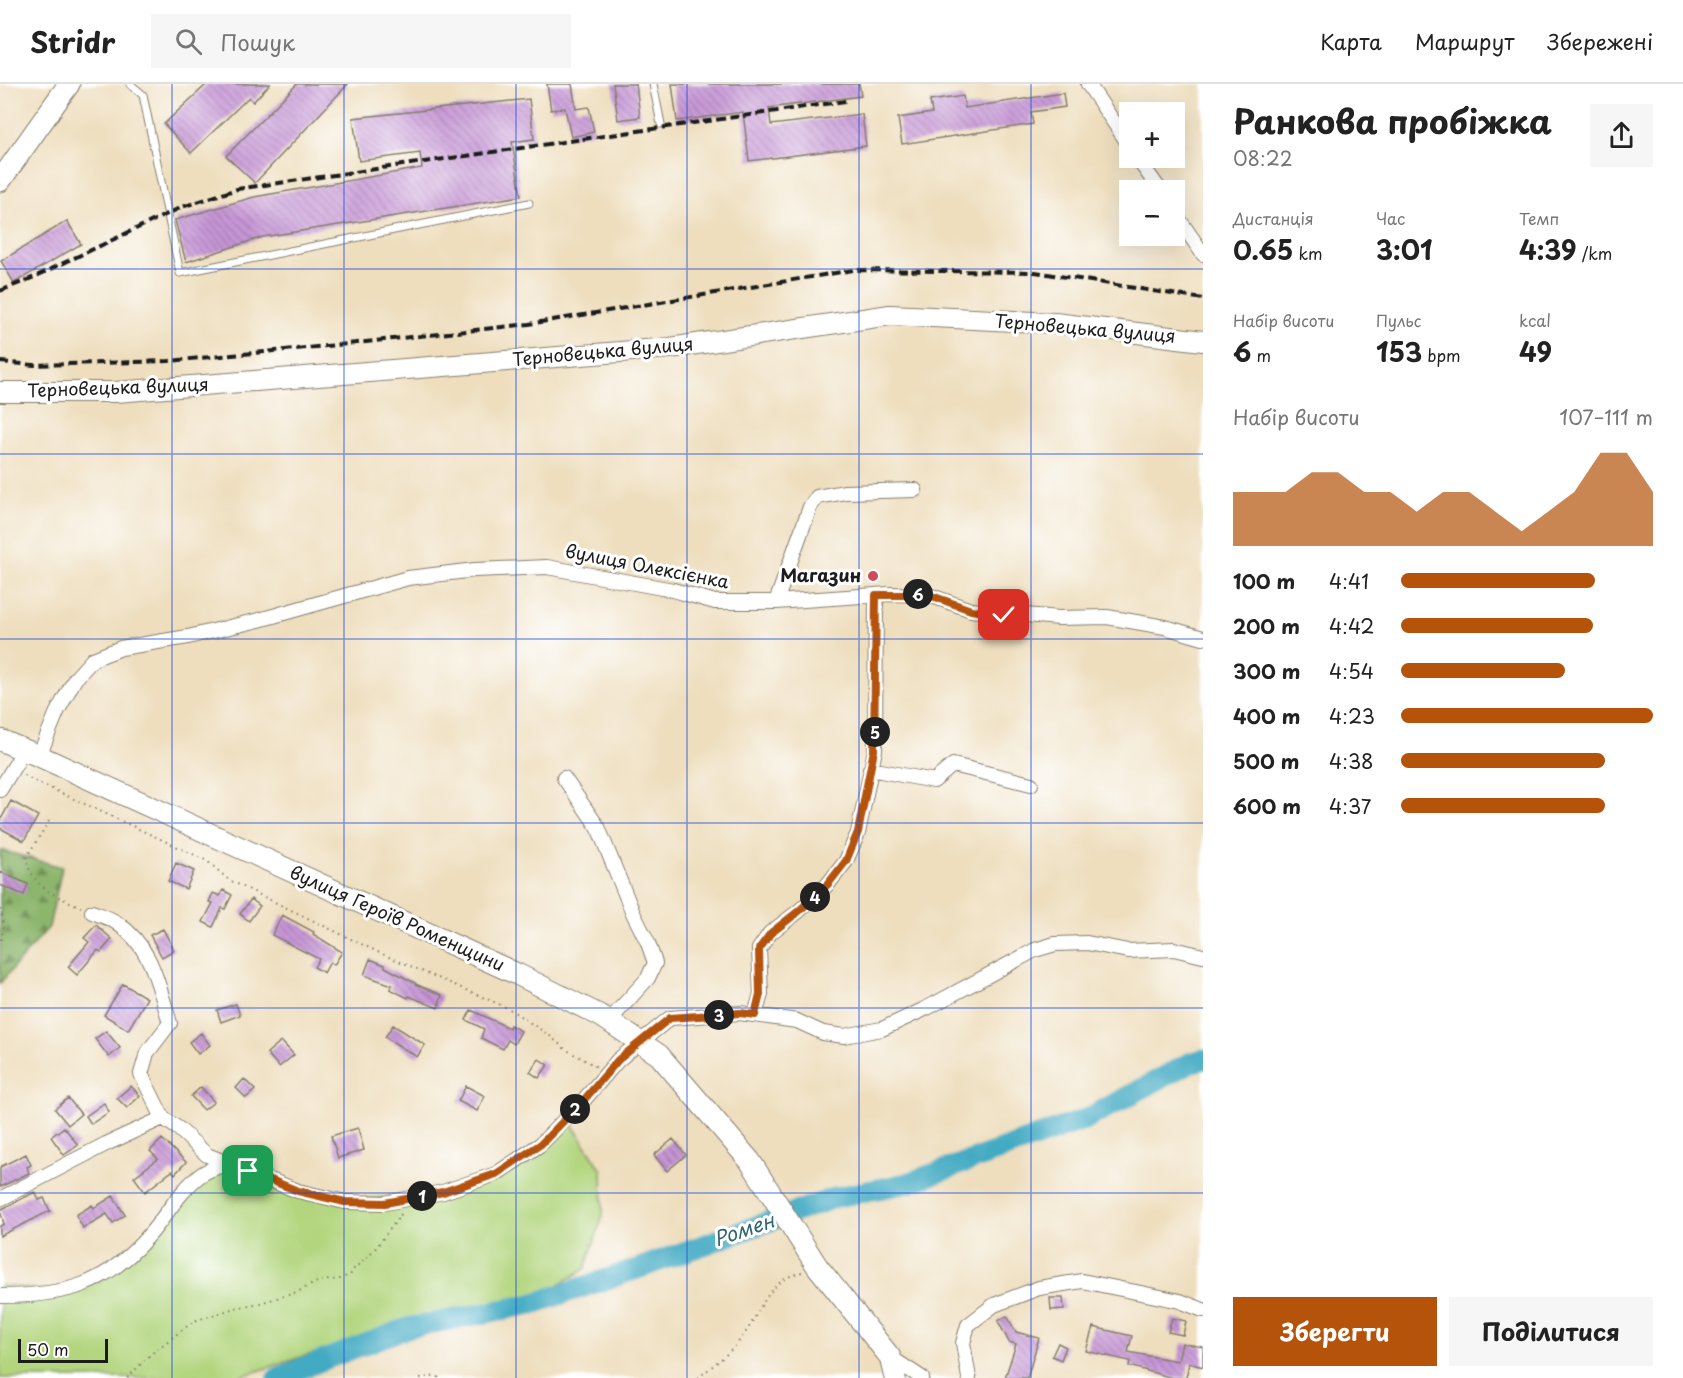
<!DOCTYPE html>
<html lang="uk">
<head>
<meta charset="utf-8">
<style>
  body { margin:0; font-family:"Playpen Sans",sans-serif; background:#f6f6f6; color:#222; height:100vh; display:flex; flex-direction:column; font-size:22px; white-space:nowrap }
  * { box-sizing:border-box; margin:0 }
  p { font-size:20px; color:#767676 }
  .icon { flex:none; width:33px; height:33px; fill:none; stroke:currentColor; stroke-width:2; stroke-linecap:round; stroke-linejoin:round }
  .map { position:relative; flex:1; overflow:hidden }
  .drawer { display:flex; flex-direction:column; background:#fff; width:480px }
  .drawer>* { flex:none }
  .buttons { position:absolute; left:1119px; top:18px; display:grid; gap:12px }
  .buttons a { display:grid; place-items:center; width:66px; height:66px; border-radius:0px; background:#fff; box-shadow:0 6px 24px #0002; font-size:30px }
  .scale { position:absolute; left:18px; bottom:15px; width:90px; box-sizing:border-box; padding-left:6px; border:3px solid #1c1c1c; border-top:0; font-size:16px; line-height:21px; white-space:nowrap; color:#1c1c1c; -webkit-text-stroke:4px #fff; paint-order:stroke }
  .pin { position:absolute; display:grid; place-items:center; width:51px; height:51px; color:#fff; margin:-26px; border-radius:12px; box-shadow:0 3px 9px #0006 }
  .km { position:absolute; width:30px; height:30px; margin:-15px; border-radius:50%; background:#222; color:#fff; font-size:16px; line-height:30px; text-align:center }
  .round { display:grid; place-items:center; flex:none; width:63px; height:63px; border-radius:0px; background:#f6f6f6 }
  .overview { display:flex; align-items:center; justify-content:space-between; height:102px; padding:0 30px }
  h1 { font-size:33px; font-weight:700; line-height:45px }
  .figures { display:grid; grid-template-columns:repeat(3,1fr); gap:9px; height:102px; padding:6px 30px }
  .figures div { display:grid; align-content:center }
  .figures b { font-size:26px; font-weight:700 }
  .figures small { font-size:16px; font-weight:400 }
  .figures p { font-size:16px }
  .chart { height:168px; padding:12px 30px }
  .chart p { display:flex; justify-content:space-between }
  .chart svg { width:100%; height:108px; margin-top:6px; fill:#b45309; opacity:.7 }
  .button { display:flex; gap:12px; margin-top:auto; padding:12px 30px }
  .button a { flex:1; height:69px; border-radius:0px; background:#b45309; color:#fff; font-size:24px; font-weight:700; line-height:69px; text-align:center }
  .button a+a { background:#f6f6f6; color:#222 }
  ul { padding:0 30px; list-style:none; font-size:20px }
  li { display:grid; grid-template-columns:96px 72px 1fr; align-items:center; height:45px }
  li i { height:15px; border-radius:8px; background:#b45309 }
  header { display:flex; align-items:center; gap:36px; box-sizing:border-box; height:84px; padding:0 30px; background:#fff; border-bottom:2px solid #e0e0e0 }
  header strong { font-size:28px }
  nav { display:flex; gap:33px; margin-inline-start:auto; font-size:21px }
  .search { width:420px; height:54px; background:#f6f6f6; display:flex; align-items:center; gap:15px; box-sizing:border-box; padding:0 21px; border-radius:0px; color:#767676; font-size:22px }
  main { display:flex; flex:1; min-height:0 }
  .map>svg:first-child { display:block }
  .forest { fill:url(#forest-firs); stroke:#546944; stroke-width:1.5 }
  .park { fill:#b2d57e; stroke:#67784d; stroke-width:1.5 }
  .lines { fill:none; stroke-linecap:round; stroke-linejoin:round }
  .river { stroke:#43aac3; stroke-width:21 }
  .building { fill:url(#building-back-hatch) }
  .lane-casing { stroke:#857d6d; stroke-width:9 }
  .street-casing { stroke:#857d6d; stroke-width:16 }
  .secondary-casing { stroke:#857d6d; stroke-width:22 }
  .primary-casing { stroke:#857d6d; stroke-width:23 }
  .path { stroke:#857d6d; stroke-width:2; stroke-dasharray:1.5 4.5; stroke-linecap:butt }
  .lane { stroke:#fff; stroke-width:7 }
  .street { stroke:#fff; stroke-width:14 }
  .secondary { stroke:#fff; stroke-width:20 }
  .primary { stroke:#fff; stroke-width:21 }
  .rail { stroke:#1c1c1c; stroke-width:4; stroke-dasharray:9 4.5; stroke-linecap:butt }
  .route-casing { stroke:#fff; stroke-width:12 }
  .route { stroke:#b45309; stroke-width:8 }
  .grid { fill:none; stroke:#1d4ed8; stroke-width:1.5; stroke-opacity:0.55 }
  .poi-dot { fill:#d1495b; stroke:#fff; stroke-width:2 }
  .labels { text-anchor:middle; stroke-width:6; stroke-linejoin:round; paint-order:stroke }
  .street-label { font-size:18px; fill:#1c1c1c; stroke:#fff }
  .poi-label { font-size:18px; font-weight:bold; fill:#1c1c1c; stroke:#fff; text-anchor:end }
  .water-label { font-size:20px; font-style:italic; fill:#306370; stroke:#fff }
</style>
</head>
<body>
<header>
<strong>Stridr</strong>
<div class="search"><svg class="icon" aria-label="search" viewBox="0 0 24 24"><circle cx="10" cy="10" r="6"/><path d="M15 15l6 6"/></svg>Пошук</div>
<nav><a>Карта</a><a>Маршрут</a><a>Збережені</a></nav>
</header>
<main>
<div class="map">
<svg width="1203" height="1294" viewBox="0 0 1203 1294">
  <defs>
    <pattern id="forest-firs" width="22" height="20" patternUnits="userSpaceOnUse" patternTransform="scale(1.5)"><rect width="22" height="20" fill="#8db66d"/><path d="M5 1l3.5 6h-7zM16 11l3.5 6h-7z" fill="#729359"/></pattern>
    <pattern id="building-back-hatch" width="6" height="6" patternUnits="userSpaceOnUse" patternTransform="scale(1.5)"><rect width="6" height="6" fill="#c695d6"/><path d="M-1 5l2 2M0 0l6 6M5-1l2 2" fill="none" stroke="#a079ad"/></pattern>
  </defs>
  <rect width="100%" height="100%" fill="#fff"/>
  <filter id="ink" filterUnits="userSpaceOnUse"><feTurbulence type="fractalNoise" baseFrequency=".0167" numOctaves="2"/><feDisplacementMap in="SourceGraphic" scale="12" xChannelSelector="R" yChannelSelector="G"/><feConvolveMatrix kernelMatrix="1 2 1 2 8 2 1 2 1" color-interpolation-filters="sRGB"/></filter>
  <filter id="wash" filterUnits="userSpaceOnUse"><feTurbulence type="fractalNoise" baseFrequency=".008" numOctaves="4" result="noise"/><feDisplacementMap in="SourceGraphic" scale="24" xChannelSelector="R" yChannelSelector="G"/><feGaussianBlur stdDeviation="1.35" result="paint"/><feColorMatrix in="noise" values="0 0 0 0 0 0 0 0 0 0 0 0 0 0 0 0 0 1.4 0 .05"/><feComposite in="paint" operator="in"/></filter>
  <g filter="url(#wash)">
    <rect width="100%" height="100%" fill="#eedebe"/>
    <path class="forest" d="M0 766 62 783 49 843 0 899Z"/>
    <path class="park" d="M571 1039 602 1086 603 1131 585 1185 533 1216 411 1235 347 1259 235 1294H0V1201L57 1208 99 1198 202 1088 227 1084 354 1115 464 1107 520 1083Z"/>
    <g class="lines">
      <path class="river" d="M277 1294 407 1244 532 1220 634 1186 837 1113 908 1099 1086 1035 1189 979 1203 975"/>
    </g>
    <g id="blocks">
      <path class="building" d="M207 0H270L253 18 249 13 191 69 164 40Z
        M297 0H348L255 99 226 72Z
        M547 0H572L576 25 589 23 594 48 571 53 565 24 551 26Z
        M613 0H636L640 33 618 36Z
        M672 0H859L861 12 769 24 771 41 862 30 866 62 749 77 743 28 677 37Z
        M1063 9 1065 23 1031 28 1033 40 902 60 898 34 932 29 930 17 963 12 965 24Z
        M529 15 534 55 512 58 521 112 263 153 186 178 175 136 254 113 422 84 420 69 359 77 353 34Z
        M67 137 81 160 14 199 1 177Z
        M11 717 38 732 24 757 0 744V737Z
        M176 779 194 787 186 805 168 797Z
        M0 788 28 800 24 811 0 801Z
        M223 806 232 811 225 825 222 824 213 843 203 838 213 819 209 818 213 809 220 812Z
        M251 815 260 822 249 837 240 830Z
        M282 831 314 848 313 850 342 868 334 881 330 878 324 889 314 883 319 875 272 851Z
        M96 841 112 855 101 868 98 866 77 891 68 883 89 858 84 854Z
        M163 845 174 866 162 873 150 851Z
        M370 875 385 881V883L415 899V900L442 911 438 924 409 912 408 914 390 905 392 901 364 891Z
        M123 900 147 914 128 946 104 931Z
        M236 920 240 931 221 938 217 926Z
        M471 926 509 944 510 941 521 947 514 960 508 956 503 965 481 954 484 945 466 936Z
        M393 941 425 961 417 973 385 953Z
        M106 947 120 964 109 973 95 955Z
        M201 949 210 961 198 970 189 958Z
        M281 957 294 971 279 983 267 969Z
        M539 975 548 981 539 994 530 988Z
        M244 995 255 1006 246 1014 236 1004Z
        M131 1002 140 1012 127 1024 117 1014Z
        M466 1002 485 1012 477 1027 458 1017Z
        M201 1003 214 1018 204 1026 191 1012Z
        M68 1014 81 1030 68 1041 55 1025Z
        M104 1019 109 1028 91 1040 86 1032Z
        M64 1043 78 1061 64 1071 51 1053Z
        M358 1044 364 1066 338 1074 331 1052Z
        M162 1055 186 1078 175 1090 172 1087 145 1108 134 1093 158 1075 150 1067Z
        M673 1055 686 1071 667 1087 654 1071Z
        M26 1070 31 1081 27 1083 29 1089 0 1103V1083Z
        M35 1108 39 1116 44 1114 50 1127 0 1152V1142L4 1140 0 1126Z
        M113 1112 125 1131 113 1139 107 1130 83 1144 76 1131 92 1121 94 1124Z
        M1050 1214H1063L1064 1225 1051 1226Z
        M1007 1232 1016 1248 1039 1254 1027 1294H1005L1016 1260 1009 1258 998 1237Z
        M1172 1234 1186 1237 1183 1251 1168 1248Z
        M1093 1243 1132 1252 1128 1268 1149 1272 1178 1277 1182 1259 1203 1263V1283L1189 1279 1186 1294H1173L1129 1282 1130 1277 1086 1267Z
        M1058 1259 1066 1263 1061 1276 1052 1272Z"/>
    </g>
  </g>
  <g filter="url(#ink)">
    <use href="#blocks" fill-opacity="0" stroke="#857d6d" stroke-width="1.5"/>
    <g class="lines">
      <g class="lane-casing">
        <path id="lane" d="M130 0 143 11 180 189 529 119
          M653 0 661 40"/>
      </g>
      <g class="street-casing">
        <path id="street" d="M1088 0 1130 62
          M1137 74 1160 106
          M1174 128 1203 170
          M776 518 810 423 817 413 845 408 915 406
          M39 672 57 628 75 595 93 575 121 564 188 553 259 536 408 494 475 486 547 483 673 506 715 518H776L889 510 929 511 971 526 1059 534 1107 533 1165 543 1203 554
          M870 685 934 697 953 681 1031 700
          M564 694 598 743 633 829 648 859 655 879 648 894 609 937
          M0 706 24 666
          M92 828C100 831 110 834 117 839 152 862 158 901 170 939L147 969 141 990 163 1034
          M755 931 761 910 759 865 770 849 799 827 828 800 846 777 858 749 875 666 876 511
          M0 1115 106 1060 163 1034 179 1045 207 1071 298 1107 345 1118 385 1119 443 1108 496 1090 541 1060 583 1017 618 976 670 934 740 929 797 937 823 949 844 952 882 945 927 924 1035 866 1055 860 1087 859 1128 867 1174 865 1203 872
          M0 1212C66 1212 106 1202 151 1149 166 1131 182 1104 202 1090 209 1085 219 1083 227 1079
          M890 1273 922 1294
          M969 1294 963 1259 968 1241 994 1221 1039 1204 1082 1197 1180 1217 1203 1226"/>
      </g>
      <g class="secondary-casing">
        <path id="secondary" d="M0 308H116L670 264 890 231 1055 239 1203 257"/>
      </g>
      <g class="primary-casing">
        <path id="primary" d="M0 97 69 0
          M0 656 39 672 517 890 601 932 659 971 750 1077 817 1182 890 1273 895 1294"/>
      </g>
      <path class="path" d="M24 692 197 772 207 777 229 796 380 869 508 924 550 952 565 965 597 983
        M49 737 26 774C33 805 55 811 81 823
        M0 825C4 836 4 847 0 858
        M127 1294 152 1269 194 1237 235 1224 260 1219 297 1208 319 1197 340 1195 351 1190 354 1185 375 1165 402 1129
        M420 1294 431 1292 443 1294
        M698 1294C713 1281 732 1268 743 1252 762 1227 766 1197 802 1188"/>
      <use href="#lane" class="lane"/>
      <use href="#street" class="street"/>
      <use href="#secondary" class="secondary"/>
      <use href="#primary" class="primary"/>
      <path class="rail" d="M0 207 32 194 182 123 237 105 846 17
        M0 278 34 281 169 277 348 260 529 240 853 186 1035 188 1203 215"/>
    </g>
  </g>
  <g class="lines" filter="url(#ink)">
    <g class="route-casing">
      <path id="route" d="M248 1087 298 1107 345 1118 385 1119 443 1108 496 1090 541 1060 583 1017 618 976 670 934 740 929 755 931 760 910 759 865 771 849 799 827 828 800 846 777 858 748 874 666 876 511H929L971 526 1004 531"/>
    </g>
    <use href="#route" class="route"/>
  </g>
  <path class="grid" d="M172 0V1294M344 0V1294M516 0V1294M687 0V1294M859 0V1294M1031 0V1294M0 185H1203M0 370H1203M0 555H1203M0 739H1203M0 924H1203M0 1109H1203"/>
  <circle class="poi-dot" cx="873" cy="492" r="6"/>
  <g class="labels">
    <g class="street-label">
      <text transform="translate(1085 245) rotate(5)" y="6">Терновецька вулиця</text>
      <text transform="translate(603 268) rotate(-5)" y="6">Терновецька вулиця</text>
      <text transform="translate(118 304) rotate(-2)" y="6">Терновецька вулиця</text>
      <text transform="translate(647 483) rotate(11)" y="6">вулиця Олексієнка</text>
      <text transform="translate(397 835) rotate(24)" y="6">вулиця Героїв Роменщини</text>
    </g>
    <g class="poi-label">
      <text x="861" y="498">Магазин</text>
    </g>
    <g class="water-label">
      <text transform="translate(744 1146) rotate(-19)" y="7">Ромен</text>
    </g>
  </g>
</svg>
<div class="buttons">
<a>+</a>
<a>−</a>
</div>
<div class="scale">50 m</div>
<div class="pin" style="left:248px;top:1087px;background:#1e9e55"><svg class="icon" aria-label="arrive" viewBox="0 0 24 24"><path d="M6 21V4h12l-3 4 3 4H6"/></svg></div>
<div class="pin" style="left:1004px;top:531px;background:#d93025"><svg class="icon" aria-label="check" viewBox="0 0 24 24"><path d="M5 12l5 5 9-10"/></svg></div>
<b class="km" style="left:422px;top:1112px">1</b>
<b class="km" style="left:575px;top:1025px">2</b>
<b class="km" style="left:719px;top:931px">3</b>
<b class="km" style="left:815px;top:813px">4</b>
<b class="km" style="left:875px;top:648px">5</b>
<b class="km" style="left:918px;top:510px">6</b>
</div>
<section class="drawer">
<div class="overview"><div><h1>Ранкова пробіжка</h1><p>08:22</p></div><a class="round"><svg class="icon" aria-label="share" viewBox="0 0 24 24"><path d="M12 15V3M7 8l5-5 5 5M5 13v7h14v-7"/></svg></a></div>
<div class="figures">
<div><p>Дистанція</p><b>0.65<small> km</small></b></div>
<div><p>Час</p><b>3:01</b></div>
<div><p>Темп</p><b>4:39<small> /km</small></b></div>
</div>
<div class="figures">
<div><p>Набір висоти</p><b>6<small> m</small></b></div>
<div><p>Пульс</p><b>153<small> bpm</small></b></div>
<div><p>kcal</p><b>49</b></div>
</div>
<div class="chart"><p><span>Набір висоти</span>107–111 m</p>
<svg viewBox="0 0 160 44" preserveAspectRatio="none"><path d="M0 44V22L10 22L20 22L30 14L40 14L50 22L60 22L70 30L80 22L90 22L100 30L110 38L120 30L130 22L140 6L150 6L160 22V44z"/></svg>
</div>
<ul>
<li><b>100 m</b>4:41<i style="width:77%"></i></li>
<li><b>200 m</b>4:42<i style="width:76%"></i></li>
<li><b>300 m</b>4:54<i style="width:65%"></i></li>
<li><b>400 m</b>4:23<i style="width:100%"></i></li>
<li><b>500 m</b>4:38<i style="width:81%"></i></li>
<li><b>600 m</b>4:37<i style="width:81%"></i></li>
</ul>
<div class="button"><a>Зберегти</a><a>Поділитися</a></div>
</section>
</main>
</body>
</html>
